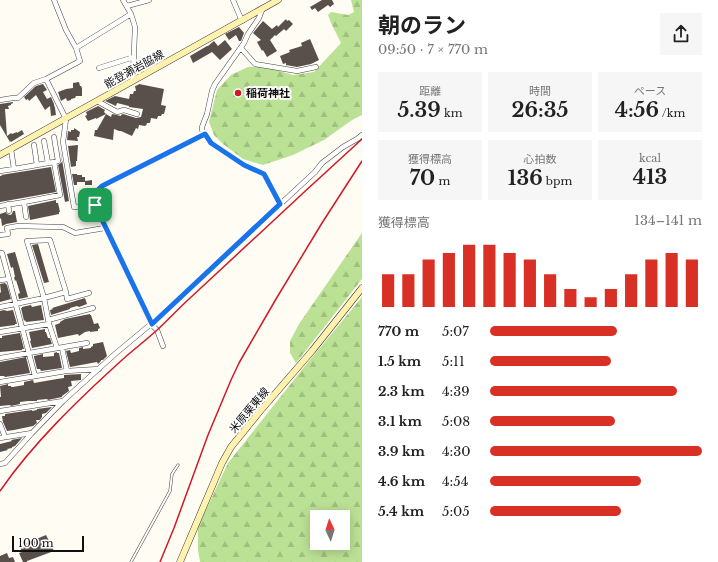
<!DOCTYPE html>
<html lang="ja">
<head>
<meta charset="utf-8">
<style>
  body { margin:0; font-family:"Libre Baskerville","Noto Sans JP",serif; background:#f6f6f6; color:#222; height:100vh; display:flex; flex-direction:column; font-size:15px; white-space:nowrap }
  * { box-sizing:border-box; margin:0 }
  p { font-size:13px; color:#767676 }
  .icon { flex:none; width:22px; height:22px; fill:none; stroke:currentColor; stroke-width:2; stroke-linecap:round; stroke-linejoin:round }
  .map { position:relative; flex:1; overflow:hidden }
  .panel { display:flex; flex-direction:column; background:#fff; width:356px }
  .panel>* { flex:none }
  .needle { width:26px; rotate:356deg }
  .fabs { position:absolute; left:310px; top:510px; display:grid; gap:8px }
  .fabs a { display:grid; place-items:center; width:40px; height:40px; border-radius:0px; background:#fff; box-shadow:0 2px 10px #0003; font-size:20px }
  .scale { position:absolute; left:12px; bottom:10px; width:72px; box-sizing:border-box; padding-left:4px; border:2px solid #101010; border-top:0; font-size:11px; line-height:14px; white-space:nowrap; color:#101010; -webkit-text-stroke:3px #fff; paint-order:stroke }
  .pin { position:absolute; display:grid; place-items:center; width:34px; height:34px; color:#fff; margin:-17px; border-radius:8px; box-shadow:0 2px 6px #0006 }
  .round { display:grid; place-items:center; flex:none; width:42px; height:42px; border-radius:0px; background:#f6f6f6 }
  .overview { display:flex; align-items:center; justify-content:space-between; height:68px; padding:0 16px }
  h1 { font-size:22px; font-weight:700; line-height:30px }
  .metrics { display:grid; grid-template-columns:repeat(3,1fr); gap:6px; height:68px; padding:4px 16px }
  .metrics div { display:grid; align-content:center; border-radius:0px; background:#f6f6f6; text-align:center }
  .metrics b { font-size:20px; font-weight:700 }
  .metrics small { font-size:11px; font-weight:400 }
  .metrics p { font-size:11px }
  .chart { height:112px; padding:8px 16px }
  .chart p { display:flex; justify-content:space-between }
  .chart svg { width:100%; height:72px; margin-top:4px; stroke:#d93025; stroke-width:6 }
  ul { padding:0 16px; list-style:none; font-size:13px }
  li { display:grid; grid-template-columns:64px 48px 1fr; align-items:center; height:30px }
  li i { height:10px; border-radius:5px; background:#d93025 }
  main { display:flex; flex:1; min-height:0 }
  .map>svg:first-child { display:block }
  .forest { fill:url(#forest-firs); fill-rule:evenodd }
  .building { fill:#5a504b }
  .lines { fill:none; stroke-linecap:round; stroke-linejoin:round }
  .service-casing { stroke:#434343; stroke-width:3 }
  .minor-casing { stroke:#434343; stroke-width:5.5 }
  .secondary-casing { stroke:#323232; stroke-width:7 }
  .service { stroke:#fff; stroke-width:2 }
  .minor { stroke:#fff; stroke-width:4.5 }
  .secondary { stroke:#fff2ae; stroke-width:6 }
  .rail { stroke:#d01829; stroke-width:1.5 }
  .route-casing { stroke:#fff; stroke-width:8 }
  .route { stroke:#1a73e8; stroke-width:5 }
  .poi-dot { fill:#d01829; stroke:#fff; stroke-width:1.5 }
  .labels { text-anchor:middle; stroke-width:4; stroke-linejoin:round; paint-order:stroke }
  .street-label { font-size:11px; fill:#101010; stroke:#fff }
  .poi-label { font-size:11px; font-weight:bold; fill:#101010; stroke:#fff; text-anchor:start }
</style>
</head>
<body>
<main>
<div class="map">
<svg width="362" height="562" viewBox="0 0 362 562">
  <defs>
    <pattern id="forest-firs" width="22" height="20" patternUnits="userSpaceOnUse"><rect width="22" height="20" fill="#bbe195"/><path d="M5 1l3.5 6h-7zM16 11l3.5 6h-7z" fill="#a0c07f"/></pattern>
  </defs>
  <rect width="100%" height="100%" fill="#fffcf3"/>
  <path class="forest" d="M351 0H362V115L352 120 324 140 293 155 263 165 243 159 223 144 214 135 209 122 217 90 231 75 248 67H266L293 75 314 72 341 43 331 23 328 15 331 12 348 15 354 12Z
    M362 233V279L296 363 290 353V341L299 324Z
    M362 297V562H200L198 550V527L228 463 305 366ZM317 517H343V543H317Z"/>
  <path class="building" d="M322 0H332L334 4 330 7 328 5 318 12 315 8 312 10 310 7Z
    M286 19 287 21 289 20 293 24 286 31 284 29 276 36 275 35 270 40 277 51 267 57 263 50 262 51 257 42 261 40 253 33 263 21 272 29 277 25 278 27Z
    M239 27 244 33 241 41H239L236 35 229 40 225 34Z
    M310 39 319 60 311 64 297 67 286 65V63L283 64 280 56 290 52 289 50 302 46 301 43Z
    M225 40 232 49 220 60 212 52 193 63 190 56 207 46H208L214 41 218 46Z
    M79 82 80 86H81L82 88V96H76L75 98 71 99V100L67 101 66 98 61 101 58 92 66 89 73 88V83Z
    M43 84 47 90 43 92 47 99 51 97 54 104V105L55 108 56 115 51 116 50 106 45 110 36 95 29 101 28 99 26 100 24 97 36 86Z
    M139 84 164 89 161 105 166 106 164 114H162L161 116H158L157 119 151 118 150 123H147L146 126 145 125V126L139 125 138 129 136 128 132 136 121 131H119L114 129 113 140 94 136 95 130H97L106 114 111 117 112 114 121 116V115L123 114 136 118 141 117 143 109 129 107V106L117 103 116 106 105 101 115 96 129 99 130 94H133L134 91H136L135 86 138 85Z
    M13 102V103L11 104V105L8 106 9 109H5L7 136 11 133 12 134 17 132V133L22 130 24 134 11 142V141L10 142 0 125V104Z
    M98 106 105 110 104 112 106 114 96 119V118L88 121 85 116 87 115 86 112Z
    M74 128 80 132 79 137H77L78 141 67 140 68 131 71 132V130H74Z
    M78 145 77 161H76V166L71 167 68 146Z
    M60 148 69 201 65 202 58 165 62 162Z
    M51 167 56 192 0 202V176H2L1 175Z
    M72 174H77V175H82V177H85V181L92 180V185H85V182H77V185H74Z
    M56 200V203H58L60 212H59V214L30 220 28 206Z
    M13 211H15L17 222 6 224 2 226 1 218 0 219V214L6 212 7 214 10 215 12 214Z
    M38 244 49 282 44 283 32 245Z
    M15 252 28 297 19 299 18 294 20 293 16 280 15 281 14 277H15L13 267 11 268 7 254Z
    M5 283 7 285 11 299 0 302V293L1 292 0 284Z
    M85 298 87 304 79 307 77 306 70 308V309L51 315 50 310 53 309 52 308Z
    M31 305 32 307 41 305 44 320 26 322 25 320 24 321 21 308H22V307Z
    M4 310 7 311 13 310 17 324H15V325L0 327V311Z
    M90 314V315H91L94 324 98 323 100 328 98 329V331L90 332V331L85 332 79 336 78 334 58 338 55 325 60 323V322L65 319Z
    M45 329V332H46L48 338H50L52 344 32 348 30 341H31L29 332Z
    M20 333 24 349H22V350L0 352V338H2V336Z
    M103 342 107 356 103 360H101V361L98 364 97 362 70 367 66 351 70 350 71 353 79 351V348L83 347V349L91 348V347L93 346V344Z
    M57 352V353H59L62 368 41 371 40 369H37L34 357V356L43 354V357L54 356V353Z
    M26 357 30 373 5 377 4 376H0V362Z
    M81 374V380L71 381 72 386 68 387 69 391 62 396V397L48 400 47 399 37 400V401H28L20 402V404L11 406 10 405 0 406V397H1L0 386 8 384V386H11V387H13L24 385V382L33 380 34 383 57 379 64 378V375Z
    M52 407 46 413 42 414V417L40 420H36L37 423 33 426 14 430 7 431 3 422 2 416H5V414L32 410V411L37 410V409Z
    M22 438 15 446 12 447V448L7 449 8 450 0 452V444L12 441 11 440Z
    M46 535 54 551 27 561V562H23L19 553 22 552 20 547 22 546V545Z
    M7 553 9 558 13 557 15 562H0V556Z"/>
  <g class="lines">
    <g class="service-casing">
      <path id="service" d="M131 562 170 491 172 474 178 465"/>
    </g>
    <g class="minor-casing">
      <path id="minor" d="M54 0 66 30 76 48
        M123 0 131 14 135 27 133 76V81
        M233 0 242 21
        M127 6 149 0
        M262 10 259 18 248 34 244 43 215 84 212 91 207 114 202 127V130L211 143 244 165 264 174 280 204
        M241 48 255 64 297 71 316 67
        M99 68 134 57
        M46 79 80 61 76 48 131 14
        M0 100 13 98H18L34 83 46 79 66 119 63 142 74 207 95 205
        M97 101 117 112 124 110 137 114
        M44 141 48 163
        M34 145 37 165
        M54 162 58 161 54 137
        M14 169 54 162 60 195 24 202 26 217
        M0 171 14 169 11 149
        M8 204 9 211
        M0 206 24 202
        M0 235 8 234 7 228 18 226 58 227H63L75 233 105 228
        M0 253H2L35 376
        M0 280 9 279
        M66 292 67 299 89 293
        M0 307 44 298 66 292 50 240 27 241 44 298 49 324 57 348
        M48 320 93 308
        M0 332 49 324
        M163 346 157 330 151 324 94 203C94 196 97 190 103 186L205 134
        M62 348 67 371
        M0 358 87 343
        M0 382 66 371 99 369
        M0 411 63 401
        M0 424 5 437
        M0 438 32 433
        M0 464 5 463 32 433 63 401 115 354 151 324 315 172 322 163 343 147 357 139 362 135"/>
    </g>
    <g class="secondary-casing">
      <path id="secondary" d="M0 155 278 0
        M180 562 222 463 231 447 261 410 312 351 362 288"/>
    </g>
    <use href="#service" class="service"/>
    <use href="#minor" class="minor"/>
    <use href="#secondary" class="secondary"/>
    <path class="rail" d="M0 491C33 443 79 399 122 360 133 350 145 341 156 331 167 321 178 309 189 299 246 246 304 192 362 139
      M160 562 174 528 208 435 231 380 239 363 276 299 322 223 362 161"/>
  </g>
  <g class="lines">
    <g class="route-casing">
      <path id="route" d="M205 134 211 143 244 165 264 174 280 204 152 324 94 203C94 196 97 190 102 186Z"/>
    </g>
    <use href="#route" class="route"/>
  </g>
  <circle class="poi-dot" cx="238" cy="93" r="4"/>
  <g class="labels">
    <g class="street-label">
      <text transform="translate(134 69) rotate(-29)" y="4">能登瀬岩脇線</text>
      <text transform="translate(249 410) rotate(-50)" y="4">米原栗東線</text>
    </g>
    <g class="poi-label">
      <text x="246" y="97">稲荷神社</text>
    </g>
  </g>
</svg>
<div class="fabs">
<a><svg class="needle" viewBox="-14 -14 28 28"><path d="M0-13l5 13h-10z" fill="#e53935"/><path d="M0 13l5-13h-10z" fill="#767676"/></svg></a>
</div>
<div class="scale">100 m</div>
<div class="pin" style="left:95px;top:205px;background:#1e9e55"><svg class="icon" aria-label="arrive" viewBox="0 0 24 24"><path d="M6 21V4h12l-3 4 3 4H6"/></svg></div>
</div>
<section class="panel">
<div class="overview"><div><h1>朝のラン</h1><p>09:50 · 7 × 770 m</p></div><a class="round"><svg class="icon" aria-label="share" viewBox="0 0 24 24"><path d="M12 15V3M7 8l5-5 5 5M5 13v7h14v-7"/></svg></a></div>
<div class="metrics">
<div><p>距離</p><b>5.39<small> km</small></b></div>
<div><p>時間</p><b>26:35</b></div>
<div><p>ペース</p><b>4:56<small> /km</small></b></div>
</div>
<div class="metrics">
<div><p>獲得標高</p><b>70<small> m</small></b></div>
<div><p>心拍数</p><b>136<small> bpm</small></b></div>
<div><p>kcal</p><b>413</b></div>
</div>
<div class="chart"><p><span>獲得標高</span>134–141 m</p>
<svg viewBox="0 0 160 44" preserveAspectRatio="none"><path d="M5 44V24M15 44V24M25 44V15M35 44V11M45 44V6M55 44V6M65 44V11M75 44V15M85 44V24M95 44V33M105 44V38M115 44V33M125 44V24M135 44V15M145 44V11M155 44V15"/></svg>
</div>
<ul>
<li><b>770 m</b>5:07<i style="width:60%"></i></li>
<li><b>1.5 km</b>5:11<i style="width:57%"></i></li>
<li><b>2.3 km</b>4:39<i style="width:88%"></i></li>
<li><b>3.1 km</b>5:08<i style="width:59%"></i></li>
<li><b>3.9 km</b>4:30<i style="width:100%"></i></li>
<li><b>4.6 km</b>4:54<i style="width:71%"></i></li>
<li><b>5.4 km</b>5:05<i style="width:62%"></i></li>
</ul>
</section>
</main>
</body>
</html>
